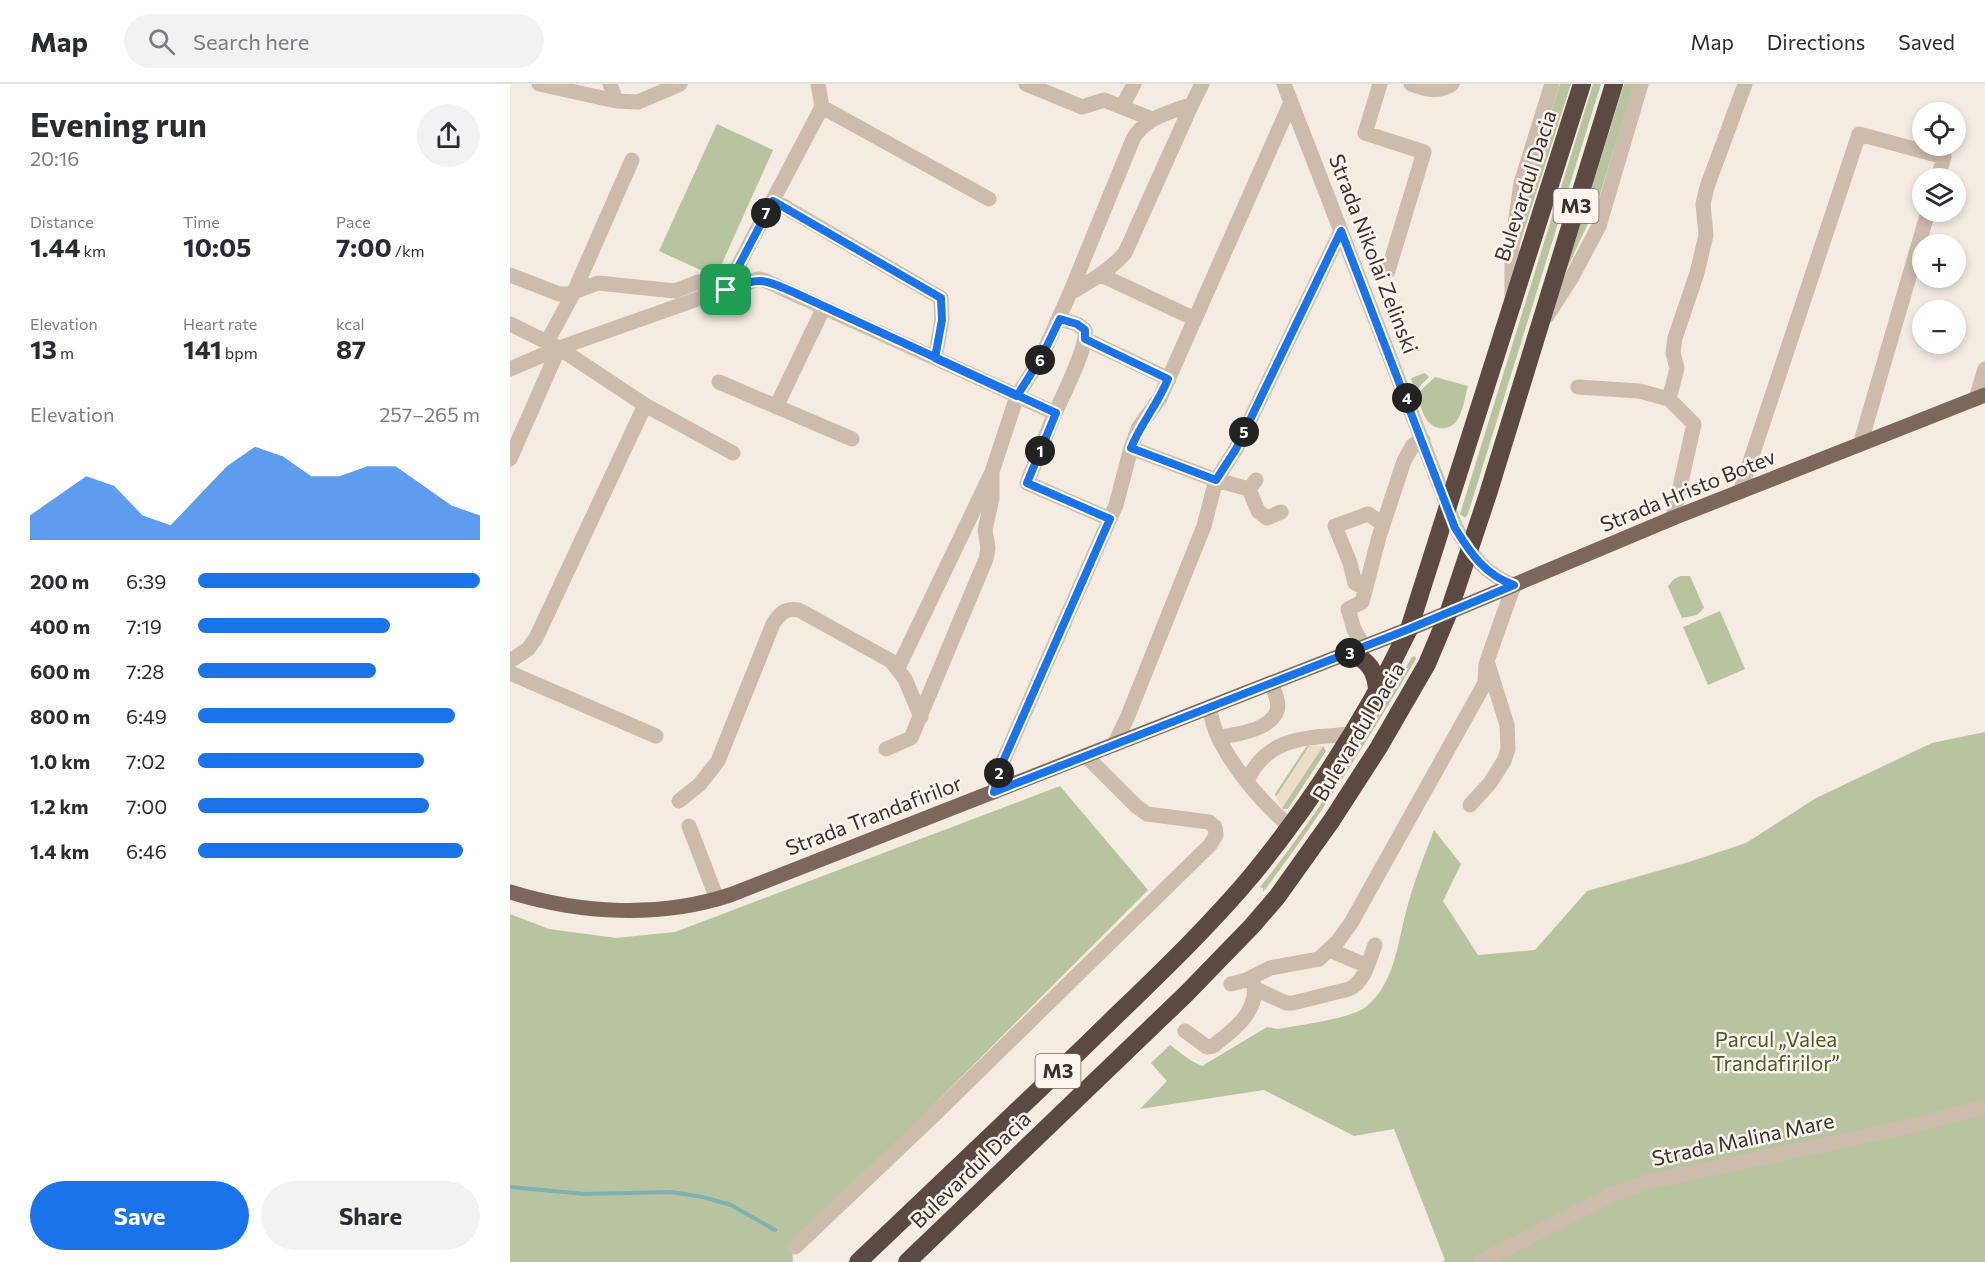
<!DOCTYPE html>
<html lang="en">
<head>
<meta charset="utf-8">
<style>
  body { margin:0; font-family:Commissioner,sans-serif; background:#f2f2f3; color:#2b2b33; height:100vh; display:flex; flex-direction:column; font-size:22px; white-space:nowrap }
  * { box-sizing:border-box; margin:0 }
  p { font-size:20px; color:#7c7c81 }
  .icon { flex:none; width:33px; height:33px; fill:none; stroke:currentColor; stroke-width:2; stroke-linecap:round; stroke-linejoin:round }
  .map { position:relative; flex:1; overflow:hidden }
  .panel { display:flex; flex-direction:column; background:#fff; width:510px }
  .panel>* { flex:none }
  .controls { position:absolute; left:1402px; top:18px; display:grid; gap:12px }
  .controls a { display:grid; place-items:center; width:54px; height:54px; border-radius:50%; background:#fff; box-shadow:0 3px 9px #0003; font-size:30px }
  .pin { position:absolute; display:grid; place-items:center; width:51px; height:51px; color:#fff; margin:-26px; border-radius:12px; box-shadow:0 3px 9px #0006 }
  .km { position:absolute; width:30px; height:30px; margin:-15px; border-radius:50%; background:#222; color:#fff; font-size:16px; line-height:30px; text-align:center }
  .round { display:grid; place-items:center; flex:none; width:63px; height:63px; border-radius:32px; background:#f2f2f3 }
  .overview { display:flex; align-items:center; justify-content:space-between; height:102px; padding:0 30px }
  h1 { font-size:33px; font-weight:700; line-height:45px }
  .stats { display:grid; grid-template-columns:repeat(3,1fr); gap:9px; height:102px; padding:6px 30px }
  .stats div { display:grid; align-content:center }
  .stats b { font-size:26px; font-weight:700 }
  .stats small { font-size:16px; font-weight:400 }
  .stats p { font-size:16px }
  .chart { height:168px; padding:12px 30px }
  .chart p { display:flex; justify-content:space-between }
  .chart svg { width:100%; height:108px; margin-top:6px; fill:#1a73e8; opacity:.7 }
  .action { display:flex; gap:12px; margin-top:auto; padding:12px 30px }
  .action a { flex:1; height:69px; border-radius:36px; background:#1a73e8; color:#fff; font-size:24px; font-weight:700; line-height:69px; text-align:center }
  .action a+a { background:#f2f2f3; color:#2b2b33 }
  ul { padding:0 30px; list-style:none; font-size:20px }
  li { display:grid; grid-template-columns:96px 72px 1fr; align-items:center; height:45px }
  li i { height:15px; border-radius:8px; background:#1a73e8 }
  header { display:flex; align-items:center; gap:36px; box-sizing:border-box; height:84px; padding:0 30px; background:#fff; border-bottom:2px solid #e1e1e2 }
  header strong { font-size:28px }
  nav { display:flex; gap:33px; margin-inline-start:auto; font-size:21px }
  .search { width:420px; height:54px; background:#f2f2f3; display:flex; align-items:center; gap:15px; box-sizing:border-box; padding:0 21px; border-radius:33px; color:#7c7c81; font-size:22px }
  main { display:flex; flex:1; min-height:0 }
  .map>svg:first-child { display:block }
  .green { fill:#b8c4a0 }
  .plaza { fill:#ecdcc8 }
  .lines { fill:none; stroke-linecap:round; stroke-linejoin:round }
  .stream { stroke:#7fb0b2; stroke-width:4 }
  .minor { stroke:#cdbbac; stroke-width:15 }
  .major { stroke:#7d675c; stroke-width:15 }
  .highway { stroke:#5c4a42; stroke-width:18 }
  .route-casing { stroke:#fff; stroke-width:12 }
  .route { stroke:#1a73e8; stroke-width:8 }
  .labels { text-anchor:middle; stroke-width:5; stroke-linejoin:round; paint-order:stroke }
  .shield { fill:#fbf5ee; stroke:#756b66; stroke-width:1.5 }
  .shield-label { font-size:20px; font-weight:bold; fill:#3b302b }
  .street-label { font-size:21px; fill:#3b302b; stroke:#fbf5ee }
  .park-label { font-size:21px; fill:#4a5a2e; stroke:#fbf5ee }
</style>
</head>
<body>
<header>
<strong>Map</strong>
<div class="search"><svg class="icon" aria-label="search" viewBox="0 0 24 24"><circle cx="10" cy="10" r="6"/><path d="M15 15l6 6"/></svg>Search here</div>
<nav><a>Map</a><a>Directions</a><a>Saved</a></nav>
</header>
<main>
<section class="panel">
<div class="overview"><div><h1>Evening run</h1><p>20:16</p></div><a class="round"><svg class="icon" aria-label="share" viewBox="0 0 24 24"><path d="M12 15V3M7 8l5-5 5 5M5 13v7h14v-7"/></svg></a></div>
<div class="stats">
<div><p>Distance</p><b>1.44<small> km</small></b></div>
<div><p>Time</p><b>10:05</b></div>
<div><p>Pace</p><b>7:00<small> /km</small></b></div>
</div>
<div class="stats">
<div><p>Elevation</p><b>13<small> m</small></b></div>
<div><p>Heart rate</p><b>141<small> bpm</small></b></div>
<div><p>kcal</p><b>87</b></div>
</div>
<div class="chart"><p><span>Elevation</span>257–265 m</p>
<svg viewBox="0 0 160 44" preserveAspectRatio="none"><path d="M0 44V34L10 26L20 18L30 22L40 34L50 38L60 26L70 14L80 6L90 10L100 18L110 18L120 14L130 14L140 22L150 30L160 34V44z"/></svg>
</div>
<ul>
<li><b>200 m</b>6:39<i style="width:100%"></i></li>
<li><b>400 m</b>7:19<i style="width:68%"></i></li>
<li><b>600 m</b>7:28<i style="width:63%"></i></li>
<li><b>800 m</b>6:49<i style="width:91%"></i></li>
<li><b>1.0 km</b>7:02<i style="width:80%"></i></li>
<li><b>1.2 km</b>7:00<i style="width:82%"></i></li>
<li><b>1.4 km</b>6:46<i style="width:94%"></i></li>
</ul>
<div class="action"><a>Save</a><a>Share</a></div>
</section>
<div class="map">
<svg width="1475" height="1178" viewBox="0 0 1475 1178">
  <rect width="100%" height="100%" fill="#f4ebe1"/>
  <path class="green" d="M1050 0H1061L1009 162 1007 161 1018 102Z
    M1083 0H1091L958 430 955 434 950 430Z
    M1114 0H1124L1087 120 1055 189Z
    M207 40 263 66 206 193 149 167Z
    M915 289 919 293 905 307 901 294Z
    M925 293 958 302C955 312 953 329 946 338 941 343 936 345 929 344 914 341 911 323 907 310Z
    M1171 492H1180L1194 524 1187 531 1172 534 1158 502 1164 495Z
    M1210 527 1235 585 1198 601 1173 543Z
    M905 572 906 575C858 655 810 734 753 808V804L750 803C808 731 855 653 902 573Z
    M1475 648V1178H932L935 1176 884 1045 844 1052 754 1006 630 1025 657 997 641 979 660 961 680 976 692 982 757 943 768 945C789 941 842 935 857 922 886 898 888 854 898 820 905 795 915 770 924 746L951 780 933 817 968 871 1025 866 1077 807 1179 778 1236 759 1306 714 1422 659Z
    M800 661 766 713 765 710 796 663Z
    M813 662 816 667 778 725H773L772 724Z
    M550 702 638 806 282 1163 283 1178H0V830L39 845 106 854 165 848Z"/>
  <path class="plaza" d="M800 661 813 662 772 724 766 713Z"/>
  <g class="lines">
    <path class="stream" d="M0 1103 75 1110 161 1108 193 1113 221 1121 265 1146"/>
    <path class="minor" d="M29 0 106 17
      M100 0 106 17 128 18 170 0
      M308 0 312 23 479 115
      M516 0 572 23 594 16 642 35
      M774 0 946 444C961 470 975 491 1004 501L977 577 997 641 998 665 994 677 980 699 960 721
      M870 0 855 49 914 68 878 187
      M901 0C917 6 927 9 942 0
      M682 20 692 0
      M612 23 624 0
      M263 116 431 214 432 236 425 274
      M0 191 49 210H58L88 199 165 207 188 198 204 209
      M591 191 685 235
      M216 205 312 23
      M1002 211V161L1011 99 1042 0
      M1037 232 1062 193 1089 142 1131 0
      M0 240 49 264 216 205 249 195 256 197 545 329 517 399 600 435
      M575 255 659 295
      M37 258 64 208 122 76
      M0 285 49 264
      M209 298 342 355
      M1068 303 1129 307 1159 315
      M1466 315 1475 285
      M266 323 314 223
      M545 329C553 311 578 263 575 246L567 240 550 235
      M1350 361 1418 128
      M621 364 706 396 739 405
      M0 375 49 264 135 321 223 369
      M746 396 739 405 748 427 757 434 771 428
      M1230 408 1349 50 1434 73 1428 94
      M1163 434 1184 340 1159 315 1167 284 1163 269 1165 254 1187 189 1196 151 1193 120 1197 103 1235 0
      M855 504 845 499 840 479 825 442 858 430 873 440
      M854 563 844 545 838 525 852 518 869 453 894 377 903 361 913 356
      M0 577 18 565 26 554 135 321
      M388 584 481 390
      M0 589 146 652
      M699 624C702 635 705 649 711 659 728 690 753 719 779 742
      M708 653C726 651 760 646 767 627 770 618 764 607 761 599
      M604 661 617 634 694 442 706 396 726 365 831 147
      M376 665 401 654 476 475 478 464 475 446 482 414V388L507 312 531 274 560 209 623 55C635 33 659 29 682 20L615 169C599 187 581 197 560 209
      M737 697C758 651 798 654 842 650
      M484 708 491 682 606 421 621 364 629 343 650 314 781 18
      M169 717 190 700 208 677 263 540C270 529 275 524 289 526L381 577 395 595 411 633
      M179 742 207 815
      M820 866 857 882
      M721 900 736 896 760 884 809 875 828 857 841 839 975 599 976 580
      M746 905 776 919H783L839 905C855 898 859 876 865 861
      M675 947 697 963 703 962C724 946 751 926 743 896
      M285 1163 422 1033 700 761 706 751 705 743 699 738 637 730 626 722 576 672
      M970 1178 1103 1110 1137 1098 1389 1045 1475 1023"/>
    <path class="major" d="M0 808C70 830 150 834 220 811L899 545 1163 434 1475 311"/>
    <path class="highway" d="M839 569C858 575 867 588 867 608
      M348 1178C424 1106 499 1034 575 962 632 906 692 851 743 790 804 715 857 632 899 545L1072 0
      M397 1178 676 910 742 842 767 813 822 736 869 663 917 580 938 530 978 410 1104 0"/>
  </g>
  <g class="lines">
    <g class="route-casing">
      <path id="route" d="M216 206C251 194 248 193 283 208L546 329 517 399 600 435 491 682 484 708 899 545 1004 501C975 491 961 470 945 444L831 147 726 365 706 396 621 364C631 339 648 320 658 295L575 255V246L567 240 550 235 531 274 507 312 425 274 432 236 431 214 263 117 216 206"/>
    </g>
    <use href="#route" class="route"/>
  </g>
  <g class="labels">
    <g class="shield">
      <rect x="1043.5" y="105" width="45" height="34" rx="4.5"/>
      <rect x="525.5" y="970" width="45" height="34" rx="4.5"/>
    </g>
    <g class="shield-label">
      <text x="1066" y="129">M3</text>
      <text x="548" y="994">M3</text>
    </g>
    <g class="street-label">
      <text transform="translate(1016 102) rotate(-72)" y="7">Bulevardul Dacia</text>
      <text transform="translate(863 170) rotate(69)" y="7">Strada Nikolai Zelinski</text>
      <text transform="translate(1178 407) rotate(-22)" y="7">Strada Hristo Botev</text>
      <text transform="translate(849 648) rotate(-59)" y="7">Bulevardul Dacia</text>
      <text transform="translate(364 732) rotate(-21)" y="7">Strada Trandafirilor</text>
      <text transform="translate(1233 1056) rotate(-12)" y="7">Strada Malina Mare</text>
      <text transform="translate(461 1086) rotate(-44)" y="7">Bulevardul Dacia</text>
    </g>
    <g class="park-label">
      <text x="1266" y="963">Parcul „Valea<tspan x="1266" dy="24">Trandafirilor”</tspan></text>
    </g>
  </g>
</svg>
<div class="controls">
<a><svg class="icon" aria-label="locate" viewBox="0 0 24 24"><circle cx="12" cy="12" r="6"/><path d="M12 2v4M12 18v4M2 12h4M18 12h4"/></svg></a>
<a><svg class="icon" aria-label="layers" viewBox="0 0 24 24"><path d="M12 4l9 5-9 5-9-5zM3 14l9 5 9-5"/></svg></a>
<a>+</a>
<a>−</a>
</div>
<div class="pin" style="left:216px;top:206px;background:#1e9e55"><svg class="icon" aria-label="arrive" viewBox="0 0 24 24"><path d="M6 21V4h12l-3 4 3 4H6"/></svg></div>
<b class="km" style="left:530px;top:367px">1</b>
<b class="km" style="left:489px;top:689px">2</b>
<b class="km" style="left:840px;top:569px">3</b>
<b class="km" style="left:897px;top:314px">4</b>
<b class="km" style="left:734px;top:348px">5</b>
<b class="km" style="left:530px;top:276px">6</b>
<b class="km" style="left:256px;top:129px">7</b>
</div>
</main>
</body>
</html>
